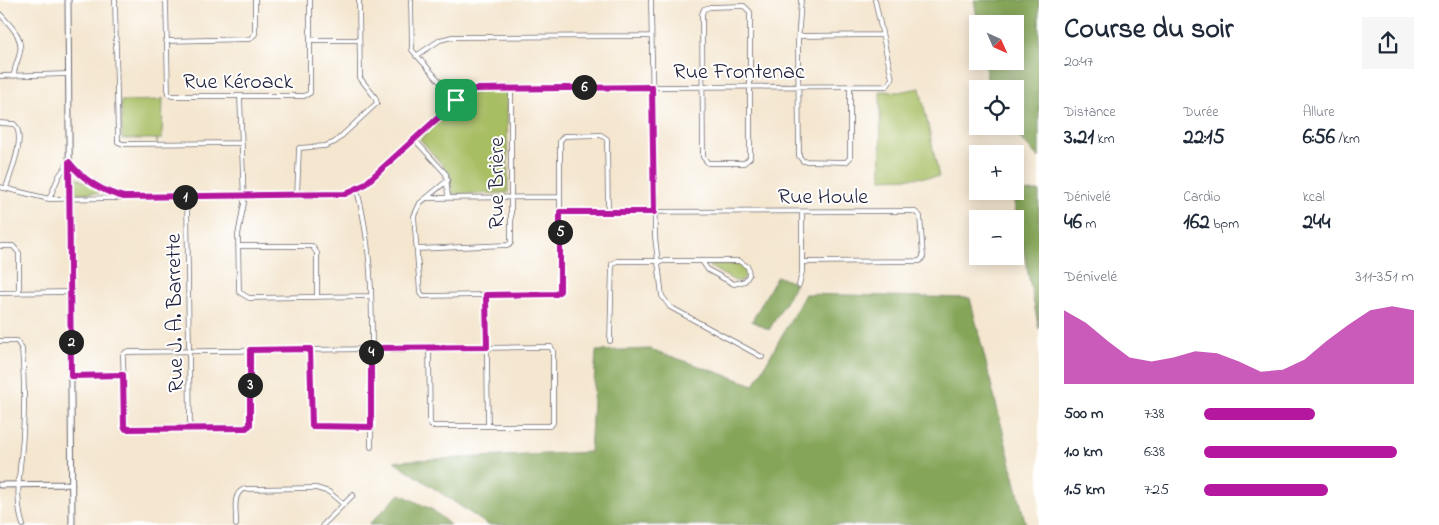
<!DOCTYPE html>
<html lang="fr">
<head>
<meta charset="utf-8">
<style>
  body { margin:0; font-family:"Indie Flower",sans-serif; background:#f6f6f7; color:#1f2937; height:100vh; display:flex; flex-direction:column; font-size:19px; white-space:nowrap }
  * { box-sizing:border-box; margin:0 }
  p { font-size:16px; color:#747a83 }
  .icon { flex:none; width:28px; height:28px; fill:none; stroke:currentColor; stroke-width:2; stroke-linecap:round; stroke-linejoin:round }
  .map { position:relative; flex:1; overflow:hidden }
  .drawer { display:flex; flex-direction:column; background:#fff; width:400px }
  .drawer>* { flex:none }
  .needle { width:32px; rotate:135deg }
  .tools { position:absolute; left:969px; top:15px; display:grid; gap:10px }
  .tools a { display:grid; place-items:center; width:55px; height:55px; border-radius:0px; background:#fff; box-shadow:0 2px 12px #0003; font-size:25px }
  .pin { position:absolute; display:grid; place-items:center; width:42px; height:42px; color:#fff; margin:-21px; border-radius:10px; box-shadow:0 2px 8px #0006 }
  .km { position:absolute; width:25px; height:25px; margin:-12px; border-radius:50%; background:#222; color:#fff; font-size:14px; line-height:25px; text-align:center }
  .round { display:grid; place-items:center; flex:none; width:52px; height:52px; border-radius:0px; background:#f6f6f7 }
  .headline { display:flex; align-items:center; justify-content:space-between; height:85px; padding:0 25px }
  h1 { font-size:28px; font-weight:700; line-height:38px }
  .metrics { display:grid; grid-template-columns:repeat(3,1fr); gap:8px; height:85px; padding:5px 25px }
  .metrics div { display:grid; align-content:center }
  .metrics b { font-size:21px; font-weight:700 }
  .metrics small { font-size:14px; font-weight:400 }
  .metrics p { font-size:14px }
  .chart { height:140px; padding:10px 25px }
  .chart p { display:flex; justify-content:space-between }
  .chart svg { width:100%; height:90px; margin-top:5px; fill:#b5179e; opacity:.7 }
  ul { padding:0 25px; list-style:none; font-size:16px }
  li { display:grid; grid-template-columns:80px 60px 1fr; align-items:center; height:38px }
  li i { height:12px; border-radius:6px; background:#b5179e }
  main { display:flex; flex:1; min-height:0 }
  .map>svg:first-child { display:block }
  .green { fill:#a7be63; stroke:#64704f }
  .forest { fill:#85a559; stroke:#54644a }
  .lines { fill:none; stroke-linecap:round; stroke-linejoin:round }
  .street-casing { stroke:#6c676f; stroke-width:5.5 }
  .secondary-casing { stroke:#6c676f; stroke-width:7 }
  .street { stroke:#fff; stroke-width:4 }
  .secondary { stroke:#fff; stroke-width:5 }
  .route-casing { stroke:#fff; stroke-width:10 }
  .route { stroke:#b5179e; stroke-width:6 }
  .labels { text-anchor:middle; stroke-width:4; stroke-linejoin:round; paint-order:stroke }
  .street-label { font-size:22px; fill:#22223b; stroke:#fff }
</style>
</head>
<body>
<main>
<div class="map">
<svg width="1039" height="525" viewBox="0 0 1039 525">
  <rect width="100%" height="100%" fill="#fff"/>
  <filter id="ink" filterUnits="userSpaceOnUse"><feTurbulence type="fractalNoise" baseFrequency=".02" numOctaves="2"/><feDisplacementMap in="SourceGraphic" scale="10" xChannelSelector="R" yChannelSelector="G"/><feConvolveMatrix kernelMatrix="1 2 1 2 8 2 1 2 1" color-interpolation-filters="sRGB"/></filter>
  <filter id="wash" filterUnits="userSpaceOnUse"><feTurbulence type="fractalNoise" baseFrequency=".0096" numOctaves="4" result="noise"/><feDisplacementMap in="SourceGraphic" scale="20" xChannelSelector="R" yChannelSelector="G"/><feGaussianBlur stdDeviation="1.12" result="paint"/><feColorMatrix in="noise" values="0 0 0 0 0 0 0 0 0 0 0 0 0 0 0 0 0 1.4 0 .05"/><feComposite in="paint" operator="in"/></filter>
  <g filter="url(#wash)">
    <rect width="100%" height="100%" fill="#f4e6cf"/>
    <path class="green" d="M920 88 939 177 881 179 880 91 898 92Z
      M507 91 508 193 452 194 450 174 420 139 470 95 481 92Z
      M163 98 162 139H157V143V139H122L121 106H116H121V101L160 100Z
      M74 176 103 192V193H77L74 188Z
      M711 264H738L745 268 746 275 741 281H735L710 267Z"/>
    <path class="forest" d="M974 0H1039V158L1008 126H1015V89H989L984 61H1015V24H978Z
      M1039 191V329L1012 192Z
      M777 276 796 284 769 330 752 321Z
      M805 294 970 298 1026 525H488L394 461 590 452 596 351 650 349 754 385Z
      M400 494 433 510 450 525H368Z"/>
  </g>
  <g filter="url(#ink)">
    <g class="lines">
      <g class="street-casing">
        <path id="street" d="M115 0 118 142 123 144 241 143
          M166 0 168 94 172 96H304L310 93V0
          M411 0 412 50 456 100
          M651 0 655 237 662 296 670 307 762 357
          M801 0 798 42 799 156 803 161 846 162 850 158V86
          M744 6 750 12V158L744 163H708L703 157 702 14 704 9 710 7Z
          M0 14C11 26 25 38 19 56 17 63 14 68 14 76
          M799 36 882 35
          M311 40H359
          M166 41 250 39 255 34V0
          M416 56 440 40 452 37 651 36
          M0 76 69 74
          M240 96 244 203 238 235 239 292 249 298 370 296
          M0 123 14 124C27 136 10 174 6 188
          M414 139 446 174 448 197
          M448 180 420 203 414 216 420 292 423 296 556 294 560 292V141L564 136 601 135 607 139 608 212
          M0 187 49 199 342 195 353 192 363 186 461 97 475 88 887 86 892 79 875 0
          M357 190C379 271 370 364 371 447
          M297 196 299 148 325 146 335 142 377 103 375 97 360 78 359 0
          M187 197 190 429
          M428 198 560 197
          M49 199 59 176 69 162 81 176 118 196
          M560 212 914 211 920 216 923 257 920 261 803 262
          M0 246H13L19 253V292
          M238 246H312L317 253V297
          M417 249 507 245 511 243V87
          M799 285 802 272V212
          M0 293 70 292
          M486 295 488 425
          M0 341H17L22 349C24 376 25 406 23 433 22 463 13 496 23 525
          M610 341 612 264 617 261H739L748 267 749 275 745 281 734 284 708 270 702 261
          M310 349 312 426 371 427
          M250 350 249 427 125 428 123 355 126 352 551 347 553 351V423L550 426H432L430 423 429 348
          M71 376 123 375
          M236 525C237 514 231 494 244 489L316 488 329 492 343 504
          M323 525 353 495"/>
      </g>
      <g class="secondary-casing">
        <path id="secondary" d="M68 0 72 525
          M0 485 72 484"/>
      </g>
      <use href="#street" class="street"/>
      <use href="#secondary" class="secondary"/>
    </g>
  </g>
  <g class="lines" filter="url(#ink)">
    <g class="route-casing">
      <path id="route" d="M652 87 654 212H560V291L556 294 486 295 487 347 371 348V427L312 426 310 349 250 350V425L246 428 126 429 124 426 123 375 71 376 69 162C82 179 103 192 124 197L345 194 364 185 461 97 474 89Z"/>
    </g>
    <use href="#route" class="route"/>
  </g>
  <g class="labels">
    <g class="street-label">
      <text x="739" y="78">Rue Frontenac</text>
      <text x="238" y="88">Rue Kéroack</text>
      <text transform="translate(495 183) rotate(-90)" y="8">Rue Brière</text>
      <text x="823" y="203">Rue Houle</text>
      <text transform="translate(173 313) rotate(-91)" y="8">Rue J. A. Barrette</text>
    </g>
  </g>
</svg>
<div class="tools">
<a><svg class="needle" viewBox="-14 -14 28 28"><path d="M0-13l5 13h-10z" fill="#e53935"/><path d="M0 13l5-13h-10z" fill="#747a83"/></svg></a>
<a><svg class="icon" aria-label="locate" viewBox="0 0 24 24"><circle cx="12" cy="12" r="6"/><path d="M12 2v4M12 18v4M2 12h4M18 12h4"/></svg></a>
<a>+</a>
<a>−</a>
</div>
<div class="pin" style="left:456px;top:100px;background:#1e9e55"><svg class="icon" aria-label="arrive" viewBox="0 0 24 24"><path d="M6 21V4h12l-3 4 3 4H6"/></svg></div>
<b class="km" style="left:185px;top:197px">1</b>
<b class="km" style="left:71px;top:342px">2</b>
<b class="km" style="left:250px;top:385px">3</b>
<b class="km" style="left:371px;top:352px">4</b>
<b class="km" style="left:560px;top:232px">5</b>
<b class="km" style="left:584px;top:87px">6</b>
</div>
<section class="drawer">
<div class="headline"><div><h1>Course du soir</h1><p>20:47</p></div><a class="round"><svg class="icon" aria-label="share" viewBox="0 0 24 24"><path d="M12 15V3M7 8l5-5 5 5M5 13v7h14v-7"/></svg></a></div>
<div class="metrics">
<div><p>Distance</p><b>3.21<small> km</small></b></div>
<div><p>Durée</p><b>22:15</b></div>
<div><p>Allure</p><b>6:56<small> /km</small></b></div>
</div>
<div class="metrics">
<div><p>Dénivelé</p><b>46<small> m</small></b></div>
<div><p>Cardio</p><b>162<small> bpm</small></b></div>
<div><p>kcal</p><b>244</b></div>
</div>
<div class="chart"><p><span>Dénivelé</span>311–351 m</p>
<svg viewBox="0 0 160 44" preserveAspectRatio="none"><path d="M0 44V8L10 14L20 23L30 31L40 33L50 31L60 28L70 29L80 33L90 38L100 37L110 32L120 23L130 15L140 8L150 6L160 8V44z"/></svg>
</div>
<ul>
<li><b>500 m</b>7:38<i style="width:53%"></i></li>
<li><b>1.0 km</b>6:38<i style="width:92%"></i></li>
<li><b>1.5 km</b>7:25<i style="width:59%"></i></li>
</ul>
</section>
</main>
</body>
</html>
